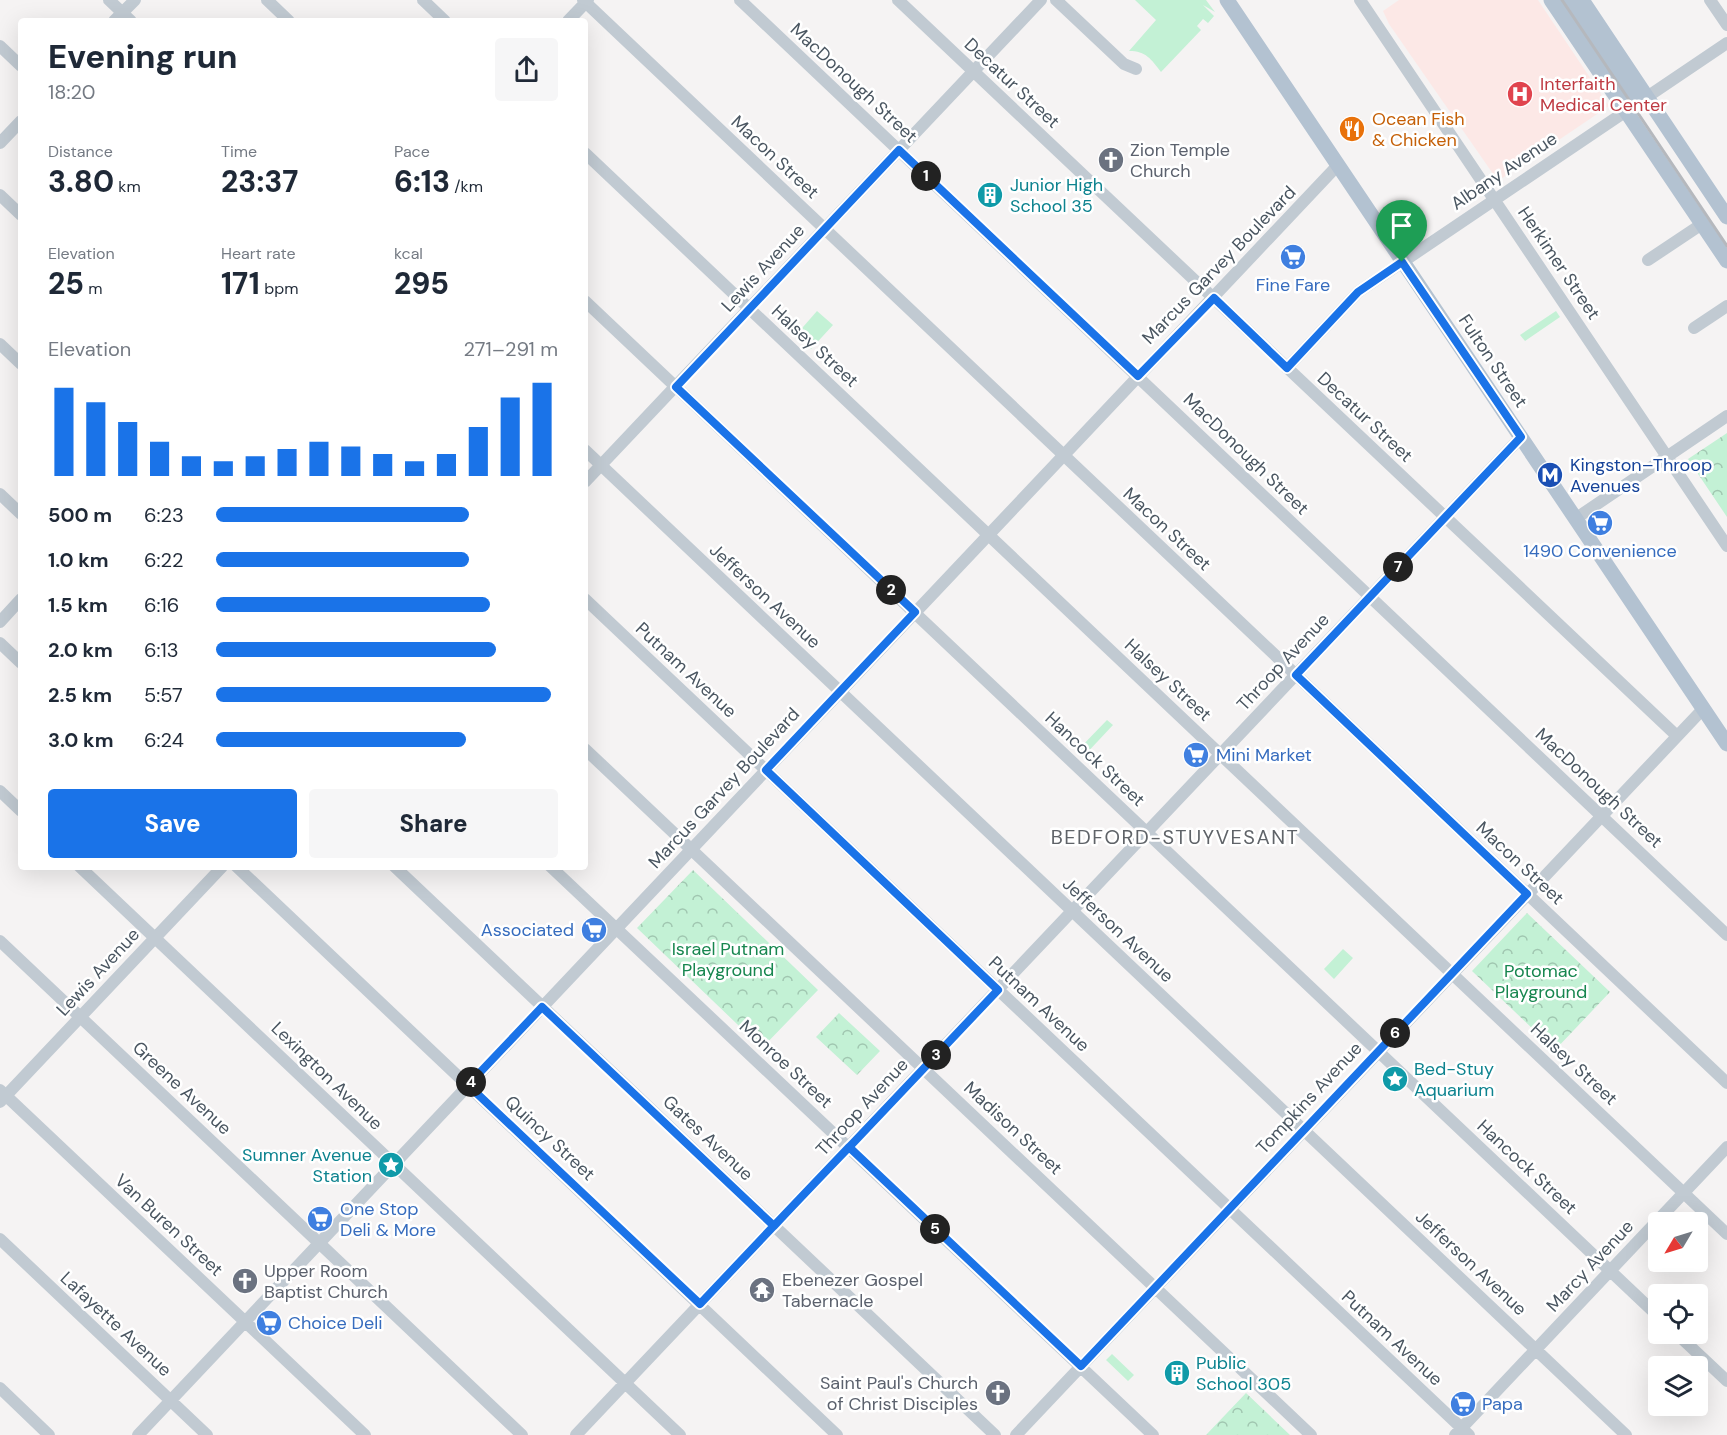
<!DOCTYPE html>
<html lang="en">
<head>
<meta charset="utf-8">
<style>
  body { margin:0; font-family:"DM Sans",sans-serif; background:#f6f6f7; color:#1f2937; height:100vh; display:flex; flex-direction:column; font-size:22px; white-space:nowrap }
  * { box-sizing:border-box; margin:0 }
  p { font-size:20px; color:#747a83 }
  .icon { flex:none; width:33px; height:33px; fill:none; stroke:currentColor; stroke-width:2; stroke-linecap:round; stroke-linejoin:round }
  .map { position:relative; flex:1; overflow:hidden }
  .side { position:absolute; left:18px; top:18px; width:570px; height:852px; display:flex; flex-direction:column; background:#fff; border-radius:6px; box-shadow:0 6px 24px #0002 }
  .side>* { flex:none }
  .needle { width:39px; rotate:232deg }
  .controls { position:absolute; left:1648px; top:1212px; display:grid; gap:12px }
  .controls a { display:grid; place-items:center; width:60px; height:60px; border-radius:6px; background:#fff; box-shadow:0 6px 24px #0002; font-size:30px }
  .pin { position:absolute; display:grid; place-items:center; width:51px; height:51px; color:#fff; margin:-62px -26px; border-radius:50% 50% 50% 0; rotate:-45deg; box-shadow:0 0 6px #0007 }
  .pin .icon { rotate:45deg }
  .km { position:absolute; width:30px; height:30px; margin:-15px; border-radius:50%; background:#222; color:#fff; font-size:16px; line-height:30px; text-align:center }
  .round { display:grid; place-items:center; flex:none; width:63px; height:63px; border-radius:6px; background:#f6f6f7 }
  .overview { display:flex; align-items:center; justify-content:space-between; height:102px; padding:0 30px }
  h1 { font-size:33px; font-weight:800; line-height:45px }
  .figures { display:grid; grid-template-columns:repeat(3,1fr); gap:9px; height:102px; padding:6px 30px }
  .figures div { display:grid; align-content:center }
  .figures b { font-size:30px; font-weight:800 }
  .figures small { font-size:16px; font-weight:400 }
  .figures p { font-size:16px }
  .chart { height:168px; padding:12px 30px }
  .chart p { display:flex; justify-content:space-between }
  .chart svg { width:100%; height:108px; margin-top:6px; stroke:#1a73e8; stroke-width:6 }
  .button { display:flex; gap:12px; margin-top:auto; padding:12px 30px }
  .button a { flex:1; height:69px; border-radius:6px; background:#1a73e8; color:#fff; font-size:24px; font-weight:800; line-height:69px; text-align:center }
  .button a+a { background:#f6f6f7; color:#1f2937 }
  ul { padding:0 30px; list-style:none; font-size:20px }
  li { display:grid; grid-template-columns:96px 72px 1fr; align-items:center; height:45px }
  li i { height:15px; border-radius:8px; background:#1a73e8 }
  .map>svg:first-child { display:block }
  .medical { fill:#fce8e6 }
  .green { fill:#c3f1d5 }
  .park { fill:url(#park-crowns) }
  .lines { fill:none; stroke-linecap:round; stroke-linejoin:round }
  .minor { stroke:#c1cad2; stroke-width:12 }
  .major { stroke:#b3c2d1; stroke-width:15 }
  .rail { stroke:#b5b8bd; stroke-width:3 }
  .route-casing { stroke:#fff; stroke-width:12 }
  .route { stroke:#1a73e8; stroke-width:8 }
  .labels { text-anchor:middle; stroke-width:5; stroke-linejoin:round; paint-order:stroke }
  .street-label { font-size:18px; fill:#4a5661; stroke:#fff }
  .health-label { font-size:18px; fill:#be3a42; stroke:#fff; text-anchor:start }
  .food-label { font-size:18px; fill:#c56008; stroke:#fff; text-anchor:start }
  .worship-label { font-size:18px; fill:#5b616d; stroke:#fff; text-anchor:start }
  .culture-label { font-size:18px; fill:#0d838f; stroke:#fff; text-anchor:start }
  .shop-label { font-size:18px; fill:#366cbe; stroke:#fff; text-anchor:start }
  .transit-label { font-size:18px; fill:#164399; stroke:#fff; text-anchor:start }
  .park-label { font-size:18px; fill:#17864f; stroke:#fff }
  .neighbourhood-label { font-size:20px; letter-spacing:1.5px; fill:#5f6368; stroke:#fff }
</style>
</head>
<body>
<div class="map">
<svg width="1727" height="1435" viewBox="0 0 1727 1435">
  <defs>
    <pattern id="park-crowns" width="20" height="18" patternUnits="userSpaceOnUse" patternTransform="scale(1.5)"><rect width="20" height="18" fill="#c3f1d5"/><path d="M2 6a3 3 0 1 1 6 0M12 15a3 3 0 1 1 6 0" fill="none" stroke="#a0c6b0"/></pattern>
  </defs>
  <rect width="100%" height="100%" fill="#f5f3f3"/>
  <path class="medical" d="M1399 0H1538L1609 106 1498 181 1389 24 1383 11Z"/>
  <path class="green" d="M1135 0H1206L1215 12 1203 5 1214 16 1208 23 1203 19 1197 26 1201 30 1161 72C1151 59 1146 51 1129 51L1156 20Z
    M817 311 833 325 811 349 796 335Z
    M1556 311 1560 317 1525 341 1520 335Z
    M1107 720 1113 725 1083 757 1077 751Z
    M1343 949 1353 958 1334 979 1324 969Z
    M1112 1354 1134 1375 1128 1381 1106 1360Z"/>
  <path class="park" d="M1727 433V517L1688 459Z
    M693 870 818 990 762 1048 637 928Z
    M1527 913 1610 992 1555 1050 1472 971Z
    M839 1013 880 1051 857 1075 816 1037Z
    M1246 1393 1290 1435H1206Z"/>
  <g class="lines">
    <path class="minor" d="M109 0 131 21
      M267 0 289 21
      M423 0 445 21
      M583 0 1727 1083
      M740 0 1727 935
      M898 0 1677 736
      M1056 0 1124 64 1136 69
      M1360 0 1727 546
      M1710 0 1727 25
      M114 21 135 0
      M568 21 588 0
      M0 46 21 66
      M0 143 21 121
      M585 153 1727 1234
      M0 195 21 215
      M1648 260 1702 224
      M585 301 1659 1317
      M1694 328 1727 306
      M0 344 21 364
      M1287 368 1358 292 1727 43
      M585 450 1626 1435
      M585 482 1041 0
      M0 494 21 514
      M1575 519 1727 416
      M585 599 1469 1435
      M0 622 21 599
      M0 643 21 663
      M585 749 1311 1435
      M0 791 21 811
      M80 867 680 1435
      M237 867 837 1435
      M395 867 995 1435
      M551 867 1153 1435
      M0 941 522 1435
      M0 1090 365 1435
      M0 1102 222 867
      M0 1239 207 1435
      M1677 1334 1727 1381
      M0 1388 49 1435
      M138 1435 1338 165
      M576 1435 1521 437
      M1016 1435 1703 709
      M1455 1435 1727 1147"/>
    <path class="major" d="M1227 0 1727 744
      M1551 0 1727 261
      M1566 0 1636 103
      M1582 0 1727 217"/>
    <path class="rail" d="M1562 0 1727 246"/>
  </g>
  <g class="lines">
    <g class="route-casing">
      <path id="route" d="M1402 262 1358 292 1287 368 1214 298 1138 376 899 150 676 387 915 612 766 770 998 990 855 1141C828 1169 801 1197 774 1226L542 1007 468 1085 700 1304C749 1252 799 1199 849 1147L1081 1366 1527 894 1296 675 1521 437 1402 262"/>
    </g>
    <use href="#route" class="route"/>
  </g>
  <defs>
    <g id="hospital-disc" transform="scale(1.35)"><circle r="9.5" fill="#e0444e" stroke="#fff"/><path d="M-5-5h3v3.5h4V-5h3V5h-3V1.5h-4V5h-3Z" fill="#fff"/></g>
    <g id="restaurant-disc" transform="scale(1.35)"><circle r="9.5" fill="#e8710a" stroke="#fff"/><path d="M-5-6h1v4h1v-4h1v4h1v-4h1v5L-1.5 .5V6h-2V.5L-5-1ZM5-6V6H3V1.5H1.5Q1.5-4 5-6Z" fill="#fff"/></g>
    <g id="church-disc" transform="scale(1.35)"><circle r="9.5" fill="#6b7280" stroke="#fff"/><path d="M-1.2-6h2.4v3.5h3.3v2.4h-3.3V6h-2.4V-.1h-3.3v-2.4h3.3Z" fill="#fff"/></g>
    <g id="building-disc" transform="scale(1.35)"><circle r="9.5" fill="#0f9aa8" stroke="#fff"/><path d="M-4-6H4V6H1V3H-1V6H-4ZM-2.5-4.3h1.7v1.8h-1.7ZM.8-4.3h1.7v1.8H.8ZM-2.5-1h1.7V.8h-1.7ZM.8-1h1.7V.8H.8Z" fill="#fff"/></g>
    <g id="supermarket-disc" transform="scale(1.35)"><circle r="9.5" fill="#3f7fe0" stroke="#fff"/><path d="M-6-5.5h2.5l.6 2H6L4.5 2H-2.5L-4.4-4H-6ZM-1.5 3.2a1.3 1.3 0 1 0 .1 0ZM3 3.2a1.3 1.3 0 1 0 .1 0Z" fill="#fff"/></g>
    <g id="metro-disc" transform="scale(1.35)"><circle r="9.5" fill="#1a4fb4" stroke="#fff"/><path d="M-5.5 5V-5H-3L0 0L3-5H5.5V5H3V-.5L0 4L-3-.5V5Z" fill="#fff"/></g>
    <g id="sight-disc" transform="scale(1.35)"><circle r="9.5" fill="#0f9aa8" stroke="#fff"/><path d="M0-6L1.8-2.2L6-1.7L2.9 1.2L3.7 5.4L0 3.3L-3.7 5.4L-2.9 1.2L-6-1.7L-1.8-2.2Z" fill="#fff"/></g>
    <g id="temple-disc" transform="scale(1.35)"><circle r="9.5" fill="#6b7280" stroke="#fff"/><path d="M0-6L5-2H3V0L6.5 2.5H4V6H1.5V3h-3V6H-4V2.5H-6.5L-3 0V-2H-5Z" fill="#fff"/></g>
  </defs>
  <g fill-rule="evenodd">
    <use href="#hospital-disc" x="1520" y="94"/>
    <use href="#restaurant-disc" x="1352" y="129"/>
    <use href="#church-disc" x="1111" y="160"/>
    <use href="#building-disc" x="990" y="195"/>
    <use href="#supermarket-disc" x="1293" y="257"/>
    <use href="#metro-disc" x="1550" y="475"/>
    <use href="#supermarket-disc" x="1600" y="523"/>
    <use href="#supermarket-disc" x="1196" y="755"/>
    <use href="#supermarket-disc" x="594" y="930"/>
    <use href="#sight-disc" x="1395" y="1079"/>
    <use href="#sight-disc" x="391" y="1165"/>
    <use href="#supermarket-disc" x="320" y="1219"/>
    <use href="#church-disc" x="245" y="1281"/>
    <use href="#temple-disc" x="762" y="1290"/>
    <use href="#supermarket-disc" x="269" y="1323"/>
    <use href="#building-disc" x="1177" y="1373"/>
    <use href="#church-disc" x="998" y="1393"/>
    <use href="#supermarket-disc" x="1463" y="1404"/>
  </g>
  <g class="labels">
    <g class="street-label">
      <text transform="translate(854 83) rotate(43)" y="6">MacDonough Street</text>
      <text transform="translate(1012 83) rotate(43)" y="6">Decatur Street</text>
      <text transform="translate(775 157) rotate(43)" y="6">Macon Street</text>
      <text transform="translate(1504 171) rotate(-34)" y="6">Albany Avenue</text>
      <text transform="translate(1559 263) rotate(56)" y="6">Herkimer Street</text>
      <text transform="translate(1219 265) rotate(-46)" y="6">Marcus Garvey Boulevard</text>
      <text transform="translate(763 268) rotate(-47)" y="6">Lewis Avenue</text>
      <text transform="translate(815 346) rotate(43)" y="6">Halsey Street</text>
      <text transform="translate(1493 361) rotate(56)" y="6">Fulton Street</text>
      <text transform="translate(1365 417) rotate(43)" y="6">Decatur Street</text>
      <text transform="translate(1246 454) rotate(44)" y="6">MacDonough Street</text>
      <text transform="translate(1167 529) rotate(43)" y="6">Macon Street</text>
      <text transform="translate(765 596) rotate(43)" y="6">Jefferson Avenue</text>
      <text transform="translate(1283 662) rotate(-47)" y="6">Throop Avenue</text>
      <text transform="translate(686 670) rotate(43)" y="6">Putnam Avenue</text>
      <text transform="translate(1168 680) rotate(43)" y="6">Halsey Street</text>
      <text transform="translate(1095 759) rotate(43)" y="6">Hancock Street</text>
      <text transform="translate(724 788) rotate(-47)" y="6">Marcus Garvey Boulevard</text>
      <text transform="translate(1599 788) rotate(43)" y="6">MacDonough Street</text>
      <text transform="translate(1520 863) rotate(43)" y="6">Macon Street</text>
      <text transform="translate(1118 930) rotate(43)" y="6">Jefferson Avenue</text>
      <text transform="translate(98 972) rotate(-47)" y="6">Lewis Avenue</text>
      <text transform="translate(1039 1004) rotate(43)" y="6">Putnam Avenue</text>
      <text transform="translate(786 1064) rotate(43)" y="6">Monroe Street</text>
      <text transform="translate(1574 1064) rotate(43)" y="6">Halsey Street</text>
      <text transform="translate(327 1076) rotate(44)" y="6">Lexington Avenue</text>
      <text transform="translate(182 1088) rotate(43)" y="6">Greene Avenue</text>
      <text transform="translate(1309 1098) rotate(-47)" y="6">Tompkins Avenue</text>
      <text transform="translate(862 1107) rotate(-47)" y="6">Throop Avenue</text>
      <text transform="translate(1013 1128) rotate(43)" y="6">Madison Street</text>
      <text transform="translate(550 1138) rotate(43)" y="6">Quincy Street</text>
      <text transform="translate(708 1138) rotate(43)" y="6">Gates Avenue</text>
      <text transform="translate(1527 1167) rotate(43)" y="6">Hancock Street</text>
      <text transform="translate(169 1225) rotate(43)" y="6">Van Buren Street</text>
      <text transform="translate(1471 1263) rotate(43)" y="6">Jefferson Avenue</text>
      <text transform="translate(1590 1266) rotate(-47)" y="6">Marcy Avenue</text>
      <text transform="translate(116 1324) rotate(43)" y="6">Lafayette Avenue</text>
      <text transform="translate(1392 1338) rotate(43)" y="6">Putnam Avenue</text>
    </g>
    <g class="health-label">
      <text x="1540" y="90">Interfaith<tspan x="1540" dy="21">Medical Center</tspan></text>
    </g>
    <g class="food-label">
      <text x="1372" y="125">Ocean Fish<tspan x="1372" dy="21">&amp; Chicken</tspan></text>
    </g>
    <g class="worship-label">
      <text x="1130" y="156">Zion Temple<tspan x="1130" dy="21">Church</tspan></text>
      <text x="264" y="1277">Upper Room<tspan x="264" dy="21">Baptist Church</tspan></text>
      <text x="782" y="1286">Ebenezer Gospel<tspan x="782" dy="21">Tabernacle</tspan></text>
      <text x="978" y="1389" text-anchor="end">Saint Paul's Church<tspan x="978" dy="21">of Christ Disciples</tspan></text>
    </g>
    <g class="culture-label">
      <text x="1010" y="191">Junior High<tspan x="1010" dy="21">School 35</tspan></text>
      <text x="1414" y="1075">Bed-Stuy<tspan x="1414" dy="21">Aquarium</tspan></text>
      <text x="372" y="1161" text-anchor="end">Sumner Avenue<tspan x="372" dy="21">Station</tspan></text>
      <text x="1196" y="1369">Public<tspan x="1196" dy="21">School 305</tspan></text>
    </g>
    <g class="shop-label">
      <text x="1293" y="291" text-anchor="middle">Fine Fare</text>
      <text x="1600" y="557" text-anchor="middle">1490 Convenience</text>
      <text x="1216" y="761">Mini Market</text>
      <text x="574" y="936" text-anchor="end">Associated</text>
      <text x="340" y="1215">One Stop<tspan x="340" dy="21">Deli &amp; More</tspan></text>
      <text x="288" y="1329">Choice Deli</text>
      <text x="1482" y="1410">Papa</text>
    </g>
    <g class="transit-label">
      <text x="1570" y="471">Kingston–Throop<tspan x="1570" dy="21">Avenues</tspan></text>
    </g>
    <g class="park-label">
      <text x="728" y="955">Israel Putnam<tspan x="728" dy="21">Playground</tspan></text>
      <text x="1541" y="977">Potomac<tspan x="1541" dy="21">Playground</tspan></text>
    </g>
    <g class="neighbourhood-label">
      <text x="1175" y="844">BEDFORD-STUYVESANT</text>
    </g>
  </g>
</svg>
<div class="controls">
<a><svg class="needle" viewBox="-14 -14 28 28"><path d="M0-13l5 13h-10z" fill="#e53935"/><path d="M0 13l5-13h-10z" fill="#747a83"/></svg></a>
<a><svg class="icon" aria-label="locate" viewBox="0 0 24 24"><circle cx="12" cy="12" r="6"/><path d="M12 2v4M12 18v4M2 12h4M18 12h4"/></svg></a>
<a><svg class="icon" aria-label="layers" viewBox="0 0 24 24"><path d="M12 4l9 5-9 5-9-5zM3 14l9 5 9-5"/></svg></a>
</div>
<div class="pin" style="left:1402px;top:262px;background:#1e9e55"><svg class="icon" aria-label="arrive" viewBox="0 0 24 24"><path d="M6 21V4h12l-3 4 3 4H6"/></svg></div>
<b class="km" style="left:926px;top:176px">1</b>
<b class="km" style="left:891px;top:590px">2</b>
<b class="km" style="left:936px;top:1055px">3</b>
<b class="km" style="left:471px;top:1082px">4</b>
<b class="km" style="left:935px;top:1229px">5</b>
<b class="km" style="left:1395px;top:1033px">6</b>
<b class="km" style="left:1398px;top:567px">7</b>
<section class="side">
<div class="overview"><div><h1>Evening run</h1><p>18:20</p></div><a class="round"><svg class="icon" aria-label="share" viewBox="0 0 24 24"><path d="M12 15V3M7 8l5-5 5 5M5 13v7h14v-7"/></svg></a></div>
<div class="figures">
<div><p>Distance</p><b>3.80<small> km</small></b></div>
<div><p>Time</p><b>23:37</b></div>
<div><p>Pace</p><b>6:13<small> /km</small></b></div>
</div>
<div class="figures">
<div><p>Elevation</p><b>25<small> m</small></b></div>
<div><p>Heart rate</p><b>171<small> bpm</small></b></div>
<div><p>kcal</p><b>295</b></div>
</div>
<div class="chart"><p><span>Elevation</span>271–291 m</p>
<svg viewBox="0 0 160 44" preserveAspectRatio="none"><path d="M5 44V8M15 44V14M25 44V22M35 44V30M45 44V36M55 44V38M65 44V36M75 44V33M85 44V30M95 44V32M105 44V35M115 44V38M125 44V35M135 44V24M145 44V12M155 44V6"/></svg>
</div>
<ul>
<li><b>500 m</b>6:23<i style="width:74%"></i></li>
<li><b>1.0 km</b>6:22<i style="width:74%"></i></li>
<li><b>1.5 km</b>6:16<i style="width:80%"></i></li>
<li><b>2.0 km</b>6:13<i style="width:82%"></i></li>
<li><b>2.5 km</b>5:57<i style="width:98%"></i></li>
<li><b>3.0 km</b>6:24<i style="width:73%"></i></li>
</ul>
<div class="button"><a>Save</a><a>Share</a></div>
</section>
</div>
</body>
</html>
